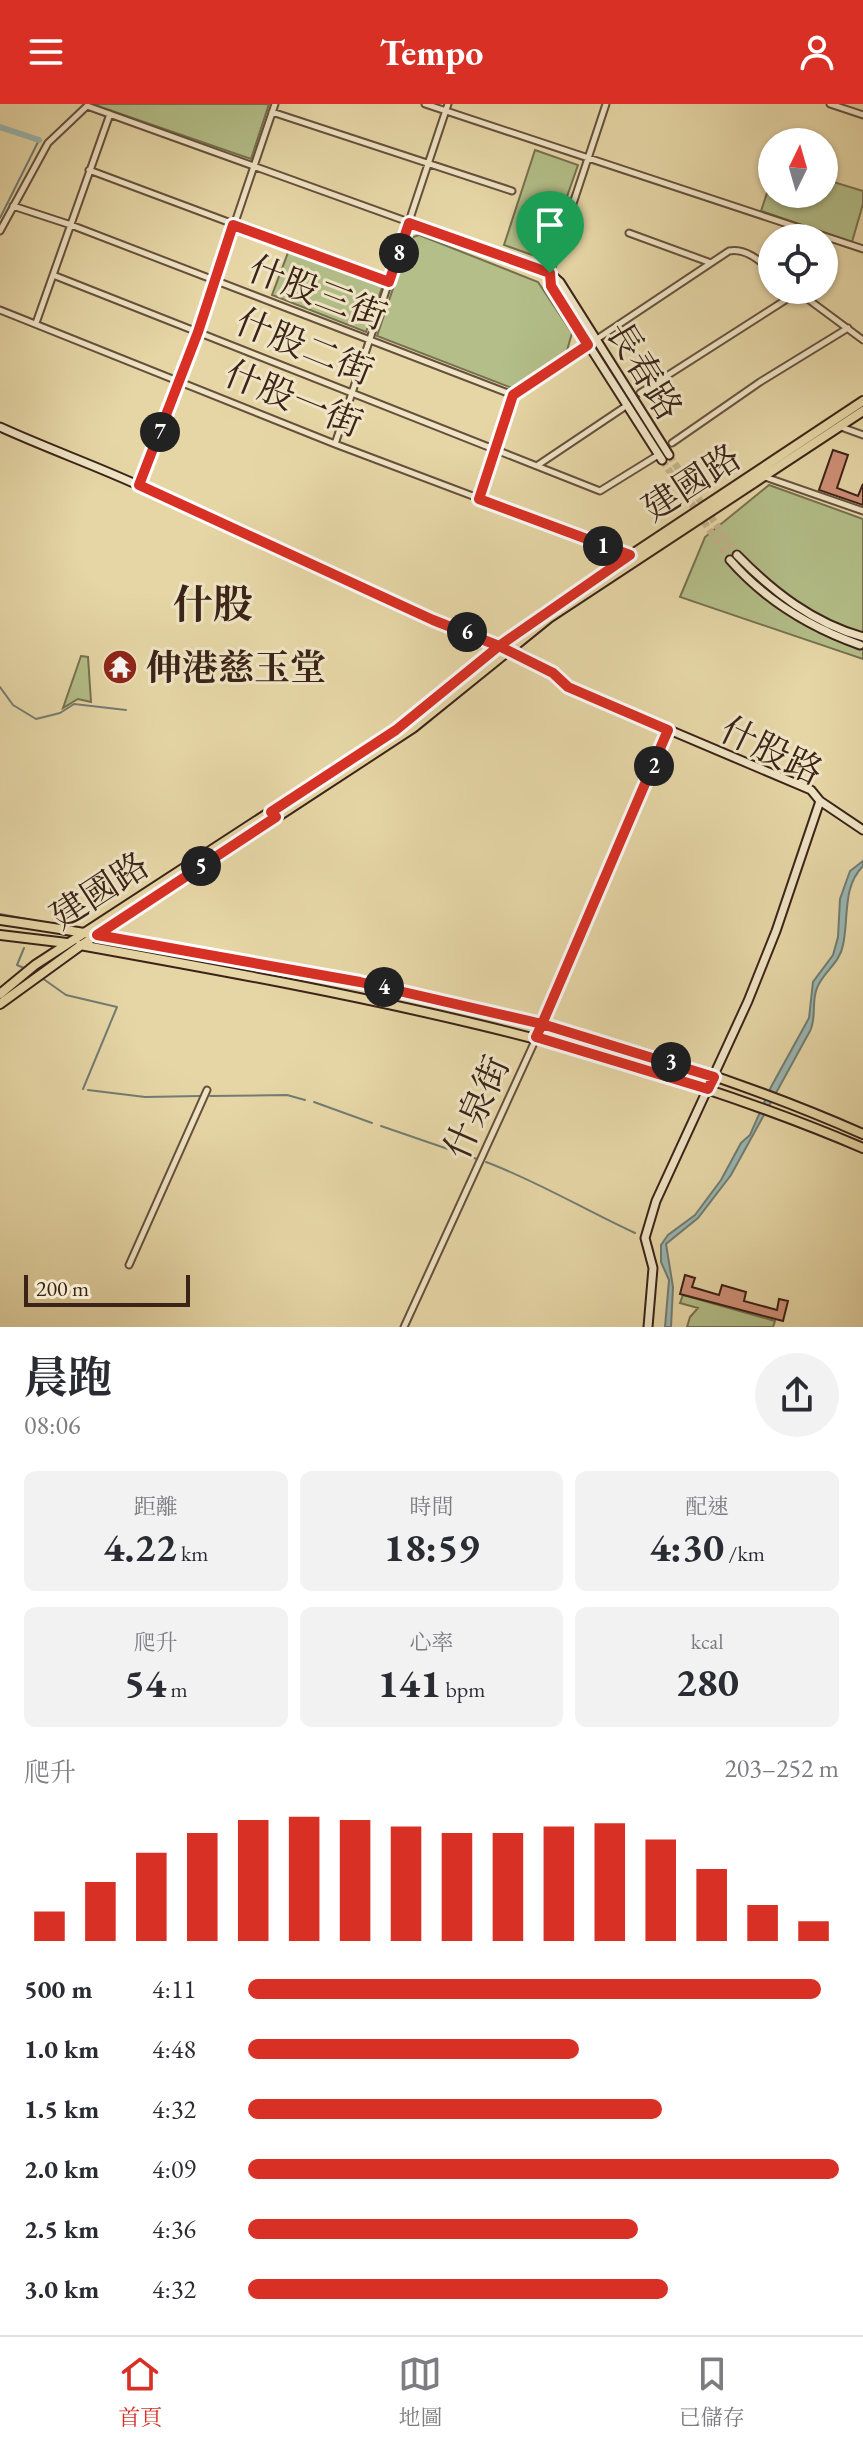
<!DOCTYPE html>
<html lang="zh-TW">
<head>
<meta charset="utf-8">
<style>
  body { margin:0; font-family:"EB Garamond","Noto Serif TC",serif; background:#f2f2f3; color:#2b2b33; height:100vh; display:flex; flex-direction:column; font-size:30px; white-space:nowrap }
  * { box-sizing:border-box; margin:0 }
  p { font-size:26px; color:#7c7c81 }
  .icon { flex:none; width:44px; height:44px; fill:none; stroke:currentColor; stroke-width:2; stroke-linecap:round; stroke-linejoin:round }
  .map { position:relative; height:1223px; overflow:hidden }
  .drawer { display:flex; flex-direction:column; background:#fff; flex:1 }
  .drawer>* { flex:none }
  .needle { width:52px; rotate:5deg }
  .controls { position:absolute; left:758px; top:24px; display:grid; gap:16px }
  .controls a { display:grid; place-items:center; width:80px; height:80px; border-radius:50%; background:#fff; box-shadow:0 2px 6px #0004; font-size:40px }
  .scale { position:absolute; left:24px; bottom:20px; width:166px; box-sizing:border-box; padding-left:8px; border:4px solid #3b2318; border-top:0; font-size:22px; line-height:28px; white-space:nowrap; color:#3b2318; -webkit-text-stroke:6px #efe4c5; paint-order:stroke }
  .pin { position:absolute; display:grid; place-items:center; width:68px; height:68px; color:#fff; margin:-82px -34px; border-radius:50% 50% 50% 0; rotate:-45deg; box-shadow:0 0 8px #0007 }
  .pin .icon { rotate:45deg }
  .km { position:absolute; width:40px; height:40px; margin:-20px; border-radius:50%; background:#222; color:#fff; font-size:22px; line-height:40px; text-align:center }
  .round { display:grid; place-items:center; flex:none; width:84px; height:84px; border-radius:42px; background:#f2f2f3 }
  .headline { display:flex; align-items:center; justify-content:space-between; height:136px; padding:0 24px }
  h1 { font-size:44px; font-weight:700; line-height:60px }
  .stats { display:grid; grid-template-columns:repeat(3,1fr); gap:12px; height:136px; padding:8px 24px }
  .stats div { display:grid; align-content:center; border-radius:12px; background:#f2f2f3; text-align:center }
  .stats b { font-size:40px; font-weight:700 }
  .stats small { font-size:22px; font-weight:400 }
  .stats p { font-size:22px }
  .chart { height:224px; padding:16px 24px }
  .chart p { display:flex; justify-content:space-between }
  .chart svg { width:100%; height:144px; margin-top:8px; stroke:#d93025; stroke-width:6 }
  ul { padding:0 24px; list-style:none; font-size:26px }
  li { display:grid; grid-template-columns:128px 96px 1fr; align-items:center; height:60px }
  li i { height:20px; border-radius:10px; background:#d93025 }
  header { display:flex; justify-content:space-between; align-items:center; height:104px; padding:0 24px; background:#d93025; color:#fff; font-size:36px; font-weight:700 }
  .tabs { display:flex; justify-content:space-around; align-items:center; height:112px; border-top:2px solid #e1e1e2; background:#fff; font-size:22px; color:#7c7c81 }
  .tabs a { display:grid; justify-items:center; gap:4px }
  .tabs .selected { color:#d93025 }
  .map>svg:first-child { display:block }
  .green { fill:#b3be88; stroke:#777050; stroke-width:2 }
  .water { fill:#99b7b1; stroke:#737c74; stroke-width:2 }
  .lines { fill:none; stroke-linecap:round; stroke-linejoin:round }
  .stream { stroke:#737c74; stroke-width:2 }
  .canal { stroke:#99b7b1; stroke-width:6 }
  .building { fill:#d09078; stroke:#3b2318; stroke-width:2 }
  .secondary-tunnel { stroke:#c4b28a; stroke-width:7; stroke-dasharray:7 3.5; stroke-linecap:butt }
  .street-casing { stroke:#66503c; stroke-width:9 }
  .secondary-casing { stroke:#3b2318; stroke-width:11 }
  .primary-casing { stroke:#3b2318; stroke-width:12 }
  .street { stroke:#efe4c5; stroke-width:5 }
  .secondary { stroke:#efe4c5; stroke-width:7 }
  .primary { stroke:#e6d6a6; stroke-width:8 }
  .route-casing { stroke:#fff; stroke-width:16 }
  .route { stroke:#d93025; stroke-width:10 }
  .labels { text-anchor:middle; stroke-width:6; stroke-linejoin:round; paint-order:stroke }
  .street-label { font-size:36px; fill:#3b2318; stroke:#efe4c5 }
  .poi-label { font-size:36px; font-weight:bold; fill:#3b2318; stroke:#efe4c5; text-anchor:start }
  .quarter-label { font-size:40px; font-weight:bold; fill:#3b2318; stroke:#efe4c5 }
</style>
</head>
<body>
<header><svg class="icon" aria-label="menu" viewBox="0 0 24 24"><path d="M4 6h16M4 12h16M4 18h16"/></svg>Tempo<svg class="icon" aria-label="person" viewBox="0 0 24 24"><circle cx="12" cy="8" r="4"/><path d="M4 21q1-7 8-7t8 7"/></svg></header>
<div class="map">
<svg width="863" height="1223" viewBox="0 0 863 1223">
  <rect width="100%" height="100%" fill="#e6d6a6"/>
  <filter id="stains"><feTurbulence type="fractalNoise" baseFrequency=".0025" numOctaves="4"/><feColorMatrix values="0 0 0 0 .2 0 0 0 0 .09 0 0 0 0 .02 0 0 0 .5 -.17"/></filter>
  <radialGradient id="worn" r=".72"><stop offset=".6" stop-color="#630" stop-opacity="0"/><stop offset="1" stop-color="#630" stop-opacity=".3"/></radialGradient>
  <path class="green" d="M92 0H269L251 55Z
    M535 46 578 61 550 141 535 152 504 141Z
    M772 74V90H824V75L863 87V100L852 138 761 107Z
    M419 131 538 178 572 229 566 250 512 284 377 232 410 134Z
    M289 146 383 181 366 228 272 191Z
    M769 381 863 415V555L680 493 705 433Z
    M81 552 88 553 91 598 78 595 63 604Z
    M683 1191 775 1217 773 1223H687L690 1213 698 1204 680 1199Z"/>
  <path class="water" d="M863 757V762C842 783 849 814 843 841 840 859 823 868 817 884 811 898 817 913 810 927L731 1071 698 1114 666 1140 673 1183 671 1223H665L669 1176 661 1158V1141L668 1131 695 1111 721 1076 741 1039 750 1031 771 983 809 914 813 878 833 851 838 833 840 795 850 767Z"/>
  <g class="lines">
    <path class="stream" d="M0 114 39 36
      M0 583 13 601 36 615 60 609 74 600 126 606
      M0 810 32 816
      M24 864 17 861 24 844
      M42 874 66 891 117 903 83 985
      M88 986 145 993 200 992
      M210 992 287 991 305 996
      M314 998 372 1019
      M381 1022 477 1055
      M486 1058C537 1077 585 1106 635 1129"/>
    <path class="canal" d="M0 23 39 36"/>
  </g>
  <path class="building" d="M833 346 848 351 837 384 858 392 863 380V401L819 386Z
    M685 1171 695 1174 692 1183 719 1191 722 1181 746 1188 744 1197 777 1206 779 1195 788 1197 783 1217 680 1190Z"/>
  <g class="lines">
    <path class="secondary-tunnel" d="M669 351 737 451
      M662 356 730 456"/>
    <g class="street-casing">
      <path id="street" d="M425 0 863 145
        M830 0 863 11
        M272 8 512 87
        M89 66 389 178
        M13 102 71 121 513 291
        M0 127 48 39 87 2 550 169 606 0
        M629 129 711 159
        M53 171 600 387 655 353
        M797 187 863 236
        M0 206 335 340 629 451
        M36 219 110 10
        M640 289 798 188
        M841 323 863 331
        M672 339 760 278 848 224
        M335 340 448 0
        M538 361 623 304
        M765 373 863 407
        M139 381 198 228 275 0
        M479 395 513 291 729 147C746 144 760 157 772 167
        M129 1161 207 986
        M404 1223 566 869 668 626"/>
    </g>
    <g class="secondary-casing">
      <path id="secondary" d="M550 169 551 182 662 356
        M550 169 560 178 669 351
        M0 323C46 344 94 361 140 382 238 426 334 475 433 516 478 534 534 547 568 583L811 686 820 697 863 726
        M737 451C773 488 813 519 863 533
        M730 456C765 496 809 523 860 541
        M648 1223 653 1164 645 1134 656 1097 748 897 776 827 820 697"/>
    </g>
    <g class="primary-casing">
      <path id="primary" d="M0 816C84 828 168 843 251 859 460 896 668 944 863 1030
        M0 831 67 839
        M80 841C347 889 612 937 863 1044
        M0 890 35 861 396 626 545 508 863 297
        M0 900 80 842 413 624 549 514 863 307"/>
    </g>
    <use href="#street" class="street"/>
    <use href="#secondary" class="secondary"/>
    <use href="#primary" class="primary"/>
  </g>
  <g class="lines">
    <g class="route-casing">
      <path id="route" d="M550 169 551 182 588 241 513 291 479 395 630 451 499 542 553 569 568 583 668 626 542 920 714 973 708 985 536 933 542 920 360 878 97 831 276 713 271 708 396 626 499 542 433 516 139 381 198 228 233 121 389 178 409 119 550 169"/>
    </g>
    <use href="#route" class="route"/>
  </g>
  <defs>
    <g id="temple-disc" transform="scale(1.8)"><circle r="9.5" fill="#8f2418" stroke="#efe4c5"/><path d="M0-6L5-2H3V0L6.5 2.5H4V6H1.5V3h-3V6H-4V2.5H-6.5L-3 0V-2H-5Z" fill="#fff"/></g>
  </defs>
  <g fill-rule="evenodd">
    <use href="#temple-disc" x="120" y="563"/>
  </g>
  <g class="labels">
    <g class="street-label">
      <text transform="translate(318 188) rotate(21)" y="13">什股三街</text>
      <text transform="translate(305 242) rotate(22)" y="13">什股二街</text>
      <text transform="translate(645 266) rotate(58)" y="13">長春路</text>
      <text transform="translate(294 294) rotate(22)" y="13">什股一街</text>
      <text transform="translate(691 378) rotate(-33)" y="13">建國路</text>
      <text transform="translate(772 646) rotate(26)" y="13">什股路</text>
      <text transform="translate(99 786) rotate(-33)" y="13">建國路</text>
      <text transform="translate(476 1003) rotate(-66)" y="13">什泉街</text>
    </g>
    <g class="poi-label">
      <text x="146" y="576">伸港慈玉堂</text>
    </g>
    <g class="quarter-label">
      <text x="213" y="514">什股</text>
    </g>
  </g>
  <rect width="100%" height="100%" filter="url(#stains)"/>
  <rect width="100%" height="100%" fill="url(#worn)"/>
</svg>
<div class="controls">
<a><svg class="needle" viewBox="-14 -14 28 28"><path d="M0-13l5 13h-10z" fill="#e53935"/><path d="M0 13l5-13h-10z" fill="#7c7c81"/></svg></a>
<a><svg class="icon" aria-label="locate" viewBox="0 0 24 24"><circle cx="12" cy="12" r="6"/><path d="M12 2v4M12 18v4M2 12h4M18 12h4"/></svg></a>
</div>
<div class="scale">200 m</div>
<div class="pin" style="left:550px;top:169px;background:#1e9e55"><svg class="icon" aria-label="arrive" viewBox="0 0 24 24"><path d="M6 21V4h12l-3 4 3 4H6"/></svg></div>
<b class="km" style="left:603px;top:442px">1</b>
<b class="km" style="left:654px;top:662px">2</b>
<b class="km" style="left:671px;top:958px">3</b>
<b class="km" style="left:384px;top:883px">4</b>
<b class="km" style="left:201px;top:762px">5</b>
<b class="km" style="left:467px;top:528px">6</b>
<b class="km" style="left:160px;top:328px">7</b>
<b class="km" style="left:399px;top:149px">8</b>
</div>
<section class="drawer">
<div class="headline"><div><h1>晨跑</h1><p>08:06</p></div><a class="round"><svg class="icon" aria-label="share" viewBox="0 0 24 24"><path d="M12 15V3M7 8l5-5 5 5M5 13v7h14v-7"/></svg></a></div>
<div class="stats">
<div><p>距離</p><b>4.22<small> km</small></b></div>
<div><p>時間</p><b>18:59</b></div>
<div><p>配速</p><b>4:30<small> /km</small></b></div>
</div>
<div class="stats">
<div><p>爬升</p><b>54<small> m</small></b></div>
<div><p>心率</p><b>141<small> bpm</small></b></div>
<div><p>kcal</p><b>280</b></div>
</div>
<div class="chart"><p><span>爬升</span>203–252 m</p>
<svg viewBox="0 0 160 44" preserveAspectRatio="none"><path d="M5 44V35M15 44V26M25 44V17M35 44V11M45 44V7M55 44V6M65 44V7M75 44V9M85 44V11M95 44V11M105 44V9M115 44V8M125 44V13M135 44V22M145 44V33M155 44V38"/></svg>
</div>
<ul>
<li><b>500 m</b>4:11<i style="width:97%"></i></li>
<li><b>1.0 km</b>4:48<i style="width:56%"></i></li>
<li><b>1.5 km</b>4:32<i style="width:70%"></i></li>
<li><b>2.0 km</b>4:09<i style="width:100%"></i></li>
<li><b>2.5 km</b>4:36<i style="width:66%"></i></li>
<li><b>3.0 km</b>4:32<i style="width:71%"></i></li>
</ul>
</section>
<nav class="tabs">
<a class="selected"><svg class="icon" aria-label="home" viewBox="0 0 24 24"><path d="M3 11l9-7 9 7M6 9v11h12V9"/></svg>首頁</a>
<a><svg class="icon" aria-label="map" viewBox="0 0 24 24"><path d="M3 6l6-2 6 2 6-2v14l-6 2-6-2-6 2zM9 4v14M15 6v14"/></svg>地圖</a>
<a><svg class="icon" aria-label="saved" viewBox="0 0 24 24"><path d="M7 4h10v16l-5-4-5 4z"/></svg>已儲存</a>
</nav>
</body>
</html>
